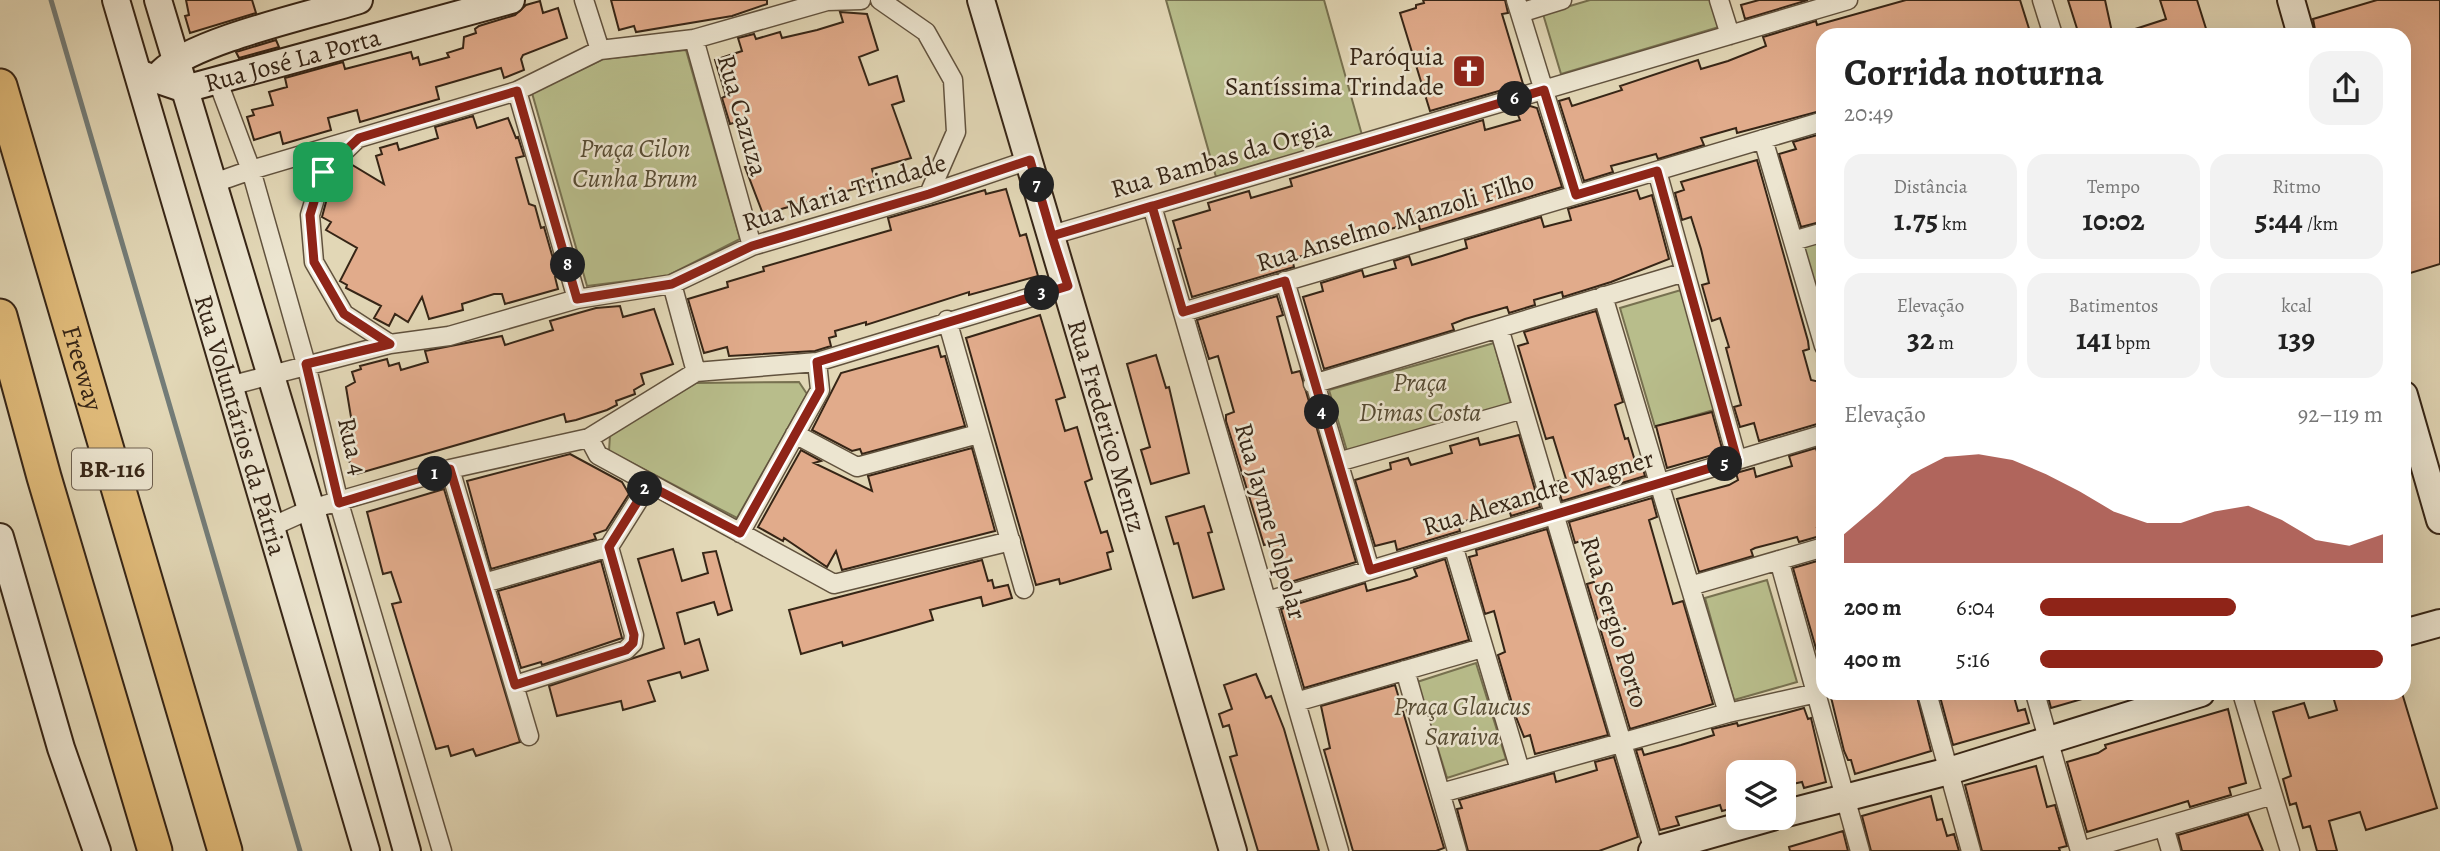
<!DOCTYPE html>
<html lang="pt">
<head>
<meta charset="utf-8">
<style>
  body { margin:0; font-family:Alegreya,serif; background:#f2f2f2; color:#222; height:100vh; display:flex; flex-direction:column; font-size:26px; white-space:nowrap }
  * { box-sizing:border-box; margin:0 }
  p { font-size:23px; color:#767676 }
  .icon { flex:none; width:38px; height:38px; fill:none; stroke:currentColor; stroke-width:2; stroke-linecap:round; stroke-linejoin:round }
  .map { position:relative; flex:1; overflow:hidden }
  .drawer { position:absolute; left:1816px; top:28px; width:595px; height:672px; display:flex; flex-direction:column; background:#fff; border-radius:21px; box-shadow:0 7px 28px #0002 }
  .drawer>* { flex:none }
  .controls { position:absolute; left:1726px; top:760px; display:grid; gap:14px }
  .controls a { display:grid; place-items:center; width:70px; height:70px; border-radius:14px; background:#fff; box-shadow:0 7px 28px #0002; font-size:35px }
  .pin { position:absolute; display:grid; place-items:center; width:60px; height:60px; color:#fff; margin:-30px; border-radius:14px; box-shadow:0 4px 10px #0006 }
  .km { position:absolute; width:35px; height:35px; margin:-18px; border-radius:50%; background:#222; color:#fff; font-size:19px; line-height:35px; text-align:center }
  .round { display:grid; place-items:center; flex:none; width:74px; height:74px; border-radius:21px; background:#f2f2f2 }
  .overview { display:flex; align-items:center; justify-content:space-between; height:119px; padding:0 28px }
  h1 { font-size:38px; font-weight:700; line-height:52px }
  .metrics { display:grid; grid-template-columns:repeat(3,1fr); gap:10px; height:119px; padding:7px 28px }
  .metrics div { display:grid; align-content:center; border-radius:18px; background:#f2f2f2; text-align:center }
  .metrics b { font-size:30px; font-weight:700 }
  .metrics small { font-size:19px; font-weight:400 }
  .metrics p { font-size:19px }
  .chart { height:196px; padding:14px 28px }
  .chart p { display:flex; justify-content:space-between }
  .chart svg { width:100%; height:126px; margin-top:7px; fill:#8f2418; opacity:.7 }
  ul { padding:0 28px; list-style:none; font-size:23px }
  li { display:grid; grid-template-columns:112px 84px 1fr; align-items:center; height:52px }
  li i { height:18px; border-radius:9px; background:#8f2418 }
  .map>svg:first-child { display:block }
  .green { fill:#b8bd8b; stroke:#777150; stroke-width:2 }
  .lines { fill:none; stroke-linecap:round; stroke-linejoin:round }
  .stream { stroke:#737c78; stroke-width:5 }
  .building { fill:#e1ab8b; stroke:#362516; stroke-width:2 }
  .street-casing { stroke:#61523e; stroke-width:21 }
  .secondary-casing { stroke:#362516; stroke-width:30 }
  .highway-casing { stroke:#362516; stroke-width:37 }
  .street { stroke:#ece5d0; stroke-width:18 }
  .secondary { stroke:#ece5d0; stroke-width:26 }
  .highway { stroke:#e1bc7b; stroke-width:33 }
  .route-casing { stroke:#fff; stroke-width:14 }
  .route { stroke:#8f2418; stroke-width:9 }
  .labels { text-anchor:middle; stroke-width:5; stroke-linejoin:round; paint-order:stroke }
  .shield { fill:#ece5d0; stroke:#6d5f4e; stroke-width:2 }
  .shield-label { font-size:24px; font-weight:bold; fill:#362516 }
  .poi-label { font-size:26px; fill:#362516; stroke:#ece5d0; text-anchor:end }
  .street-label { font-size:26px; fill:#362516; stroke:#ece5d0 }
  .park-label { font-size:26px; font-style:italic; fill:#564b33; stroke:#ece5d0 }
</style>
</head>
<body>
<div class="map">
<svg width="2440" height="851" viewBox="0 0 2440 851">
  <rect width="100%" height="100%" fill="#e2d7b6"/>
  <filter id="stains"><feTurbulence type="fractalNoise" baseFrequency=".00286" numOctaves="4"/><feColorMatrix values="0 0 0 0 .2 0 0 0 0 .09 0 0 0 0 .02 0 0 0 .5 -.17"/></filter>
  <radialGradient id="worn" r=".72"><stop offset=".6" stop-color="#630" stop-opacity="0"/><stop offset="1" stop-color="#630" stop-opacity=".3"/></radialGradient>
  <path class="green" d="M1166 0H1324L1362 135 1216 177Z
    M1590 0H1711L1719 27 1561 74 1543 14Z
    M686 50 740 239 667 276 587 286 532 93 603 59Z
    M1823 241V309L1821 310 1802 248Z
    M1681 290 1717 409 1655 427 1620 308Z
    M1494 343 1511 404 1347 451 1329 390Z
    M799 382 807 394 737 518 609 451 610 435 696 383Z
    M1767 580 1797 682 1734 700 1705 598Z
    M1476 663 1506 759 1447 778 1417 682Z"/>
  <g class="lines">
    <path class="stream" d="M51 0 300 851"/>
  </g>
  <path class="building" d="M186 0H252L256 13 190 33 185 16 189 15Z
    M611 0H767V4L732 16 636 32 634 26 619 30Z
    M1423 0H1505L1508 13 1502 14 1523 84 1430 111 1400 13 1416 8V5L1424 3Z
    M1759 0H1808L1745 19 1741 5Z
    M1906 0H2020L2031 35H1824V110L1737 133 1736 128 1701 138 1704 145 1658 159 1656 154 1611 166 1613 172 1584 181 1559 101 1569 98 1572 106 1622 90 1620 86 1698 60 1701 69 1728 61 1766 46 1763 37 1816 21 1817 25Z
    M2068 0H2105L2112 32 2079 35Z
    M2160 0H2197L2208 35H2127L2126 32 2166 19Z
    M2377 0H2440V264L2404 275V35H2316L2313 19Z
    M540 1 543 13 558 8 567 38 523 55 521 59 524 70 504 78 501 68 436 87 439 99 360 122 357 110 328 118 331 130 283 144 280 132 254 140 247 117 254 115 252 110 273 105 269 92 287 87 285 78 343 62 345 69 411 52 413 59 418 57 420 65 449 57 447 53 463 48 464 37 476 33 475 29 479 26 515 15 526 5Z
    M840 12 867 14 878 50 859 57 869 85 897 76 904 101 892 105 911 158 872 169 875 181 865 186 763 214 745 167 751 166 739 127 737 122 730 124 722 98 726 96 715 60 742 51 738 38 754 34 756 39 780 32 782 38 817 30 843 22Z
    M276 40 279 47 239 58 236 52Z
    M1530 106 1537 108 1562 187 1420 230 1418 221 1373 234 1292 259 1294 267 1192 297 1178 249 1181 248 1173 221 1210 210 1208 203 1249 191 1251 198 1292 186 1290 179 1483 120 1485 130 1520 120 1516 110Z
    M473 116 477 128 508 118 516 138 518 137 524 156 516 158 529 204 535 206 541 228 544 227 558 276 555 277 558 289 505 304 502 294H494L462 304 463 310 429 319 422 297 408 322 395 314 389 326 374 318 381 306 346 288 347 285 340 281 357 248 326 230 331 222 322 217 330 187 349 163 384 184 376 156 382 154 380 148 397 143 399 150 438 138 435 127Z
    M1824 133V221L1801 227 1779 154 1796 149 1793 142Z
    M1757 160 1808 341 1809 349 1803 351 1811 380 1820 382 1824 396V422L1759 441 1754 423 1740 427 1734 407 1741 405 1726 348 1729 347 1720 318 1712 321 1702 285 1709 283 1701 249 1691 217 1682 220 1675 193 1684 190 1681 182Z
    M1006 189 1020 236 1026 234 1038 276 969 295V292L866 325V322L835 331 836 336 829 338 831 346 815 351 729 356 727 347 704 353 688 299 728 287 727 282 764 271 763 267 891 230 888 218 985 190 986 194Z
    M1637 190 1640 199 1652 195 1669 259 1611 282 1563 297 1562 292 1534 300 1535 305 1509 313 1507 307 1465 319 1452 324 1454 330 1324 369 1303 297 1323 291 1321 283 1362 270 1364 277 1396 268 1394 261 1409 256 1412 265 1442 256 1467 248 1465 240 1541 217 1544 227 1571 220 1568 209Z
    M1277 296 1283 315 1277 317 1292 373 1300 371 1356 562 1284 584 1272 550 1268 544 1264 545 1226 421V415L1234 412 1218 356 1209 359 1197 320Z
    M620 306 623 317 654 309 673 364 641 374 644 384 634 390 635 394 616 401 617 405 607 410 576 420 566 422 564 414 353 475 342 433 353 429 346 387 355 382 352 372 361 369 360 366 387 359 389 366 399 363 401 370 428 362 425 351 502 336 505 345 553 330 550 321 596 308Z
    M1596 311 1623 402 1615 405 1625 439 1628 438 1635 461 1640 459 1645 476 1562 501 1556 482 1566 479 1553 437 1546 439 1518 346 1528 343 1524 332Z
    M1040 315 1065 397 1056 400 1065 431 1077 427 1092 479 1085 482 1101 533 1107 531 1113 551 1107 553 1111 569 1060 584 1059 579 1036 585 966 338Z
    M938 346 941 357 945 356 965 426 862 454 860 449 852 451 812 430 841 373Z
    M1156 355 1166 388 1169 387 1189 473 1151 484 1141 450 1150 447 1127 364Z
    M1712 412 1723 452 1667 468 1656 426Z
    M1519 435 1540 507 1511 516 1509 509 1458 523 1460 531 1397 550 1395 541 1375 546 1355 480 1391 469 1390 463 1408 458 1411 465 1452 453 1450 446 1478 438 1480 445Z
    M972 448 995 531 842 570 836 551 827 567 784 538 783 541 758 527 801 450 821 461 814 463 872 491 868 476Z
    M1816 448 1819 459 1824 458V527L1817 528 1820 536 1799 542 1797 537 1755 548 1751 550 1753 556 1699 572 1677 499 1729 485 1738 480 1736 473 1754 468 1756 477 1792 466 1789 456Z
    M570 454 622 482 629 494 606 530 594 534 596 539 491 569 467 481Z
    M444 489 520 742 476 756 473 749 451 756 448 746 436 749 392 604 401 602 391 572 383 574 367 512Z
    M1652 498 1657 517 1649 520 1673 604 1683 601 1713 704 1630 729 1587 584 1594 582V577L1583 540 1575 543 1569 522Z
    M1204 506 1212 532 1208 533 1224 589 1193 598 1178 543 1174 544 1166 517Z
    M1547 529 1608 735 1535 754 1530 735 1524 737 1516 717 1498 655 1505 652 1494 611 1485 614 1469 557 1477 555 1476 550Z
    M673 549 682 581 708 573 703 553 716 551 732 610 718 615 714 602 677 613 685 644 699 639 708 670 682 678 680 672 648 681 655 701 623 710 621 701 557 716 549 686 664 648 638 559Z
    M1445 559 1469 640 1304 688 1281 609 1365 583 1367 591 1410 579 1417 576 1414 569Z
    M1824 559V658L1819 659 1793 568Z
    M982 560 988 581 992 580 994 588 1008 585 1012 598 983 606 981 597 930 610 933 620 843 646 842 642 801 654 789 610Z
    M601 561 622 638 542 665 541 662 521 668 498 591Z
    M1256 674 1266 698 1271 696 1284 729 1319 851H1258L1230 757 1237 755 1229 725 1223 727 1219 714 1232 709 1224 685Z
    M1395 685 1444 848 1436 851H1353L1324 750 1330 748 1321 706Z
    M1830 693H1916L1931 751 1855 774 1851 760H1848L1844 751Z
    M1939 693H2013L2018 711 2025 709 2029 723 1953 745Z
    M2047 693H2089V697L2051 708Z
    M2332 693H2402L2437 808 2366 830 2360 812 2329 821 2337 851H2317L2310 826 2303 828 2296 803 2290 805 2283 779 2291 776 2273 712 2304 703 2309 718 2337 710Z
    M1804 708 1808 719 1811 718 1826 782 1804 788 1802 782 1783 786V772H1738V807L1722 811 1720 805 1676 817 1679 825 1660 830 1636 750 1642 749 1644 755 1681 745 1714 735 1712 729 1737 723 1738 726Z
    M2228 709 2246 783 2229 788 2231 795 2190 807 2188 801 2087 832 2067 762 2098 753 2106 748 2105 745Z
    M1614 757 1638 837 1599 851H1468L1457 809 1462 808 1459 800 1554 773 1556 782 1597 770 1595 762Z
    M2036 766 2047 807 2055 805 2067 846 2059 848 2060 851H1982L1965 785Z
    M1931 796 1937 820 1942 819 1947 836 1954 834 1959 851H1871L1862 816Z
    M2248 814 2263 851H2182L2178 835Z
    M1843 831 1848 851H1790L1789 847Z"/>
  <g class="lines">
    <g class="street-casing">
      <path id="street" d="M584 0 600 50
        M880 0 926 32 953 80 956 132 929 194
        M1516 0 1576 195
        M1719 0 1730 35
        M2042 0 2053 35
        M1520 13 1562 0
        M694 39 752 246
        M218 82 251 170 517 91 600 50 694 39 827 1 861 0
        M517 91 577 299
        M1763 139 1824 346
        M355 141 323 172 310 215 314 262 344 314 390 344
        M1657 171 1737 460
        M214 183 251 170 306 364 339 503 442 851
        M1152 206 1339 851
        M1052 235 1848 0
        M1793 241 1824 232
        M1285 281 1370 570
        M672 284 696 372
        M1603 296 1728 713
        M1183 312 1824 121
        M947 320 1024 589
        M1499 328 1654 851
        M1313 384 1685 272
        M229 386 390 344 449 336 577 299 672 284 752 246 929 194 1029 160
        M795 434 857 467 978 434
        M589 438 598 455 834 584 1011 541
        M1338 462 1523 409
        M450 469 529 736
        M271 527 311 509 450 469 589 438 696 372 817 362 1068 286
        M740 533 820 390 817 362
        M1453 545 1520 770
        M1779 560 1860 851
        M484 583 609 547
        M1690 586 1824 547
        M1267 601 1824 434
        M1405 670 1457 851
        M515 685 626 650 633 643 634 635 609 547 648 485
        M1927 693 1971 851
        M2035 693 2080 851
        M2242 693 2290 851
        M1296 702 1482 648
        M1441 793 1728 713 1817 693
        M2164 827 2171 851
        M2081 851 2273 795"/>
    </g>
    <g class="secondary-casing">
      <g id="secondary">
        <path id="s1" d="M116 0 366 851"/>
        <path d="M158 0 311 509 407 851"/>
        <path id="s2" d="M981 0 1233 851"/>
        <path d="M2291 0 2301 35"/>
        <path d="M162 72C195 40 311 15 359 0"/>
        <path id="s3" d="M138 73 185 89 511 0"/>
        <path d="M2404 395 2440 520"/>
        <path d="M0 537 61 748 97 851"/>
        <path d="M2404 633 2440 623"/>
        <path d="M1783 814 1949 771 2201 693"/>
        <path d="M1652 851 1772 817"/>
      </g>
    </g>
    <g class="highway-casing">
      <g id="highway">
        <path id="s4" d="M0 86 225 851"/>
        <path d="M0 316 44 477 155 851"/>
      </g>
    </g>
    <use href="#street" class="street"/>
    <use href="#secondary" class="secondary"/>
    <use href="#highway" class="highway"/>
  </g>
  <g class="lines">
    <g class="route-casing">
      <path id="route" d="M323 172 310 215 314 262 344 314 390 344 306 364 339 503 450 469 515 685 626 650 633 643 634 635 609 547 648 485 740 533 820 390 817 362 1068 286 1052 236 1152 206 1183 312 1285 281 1370 570 1737 460 1657 171 1576 195 1544 90C1380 139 1216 187 1052 236L1030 160 929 194 752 246 672 284 577 299 517 91 359 138 323 172"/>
    </g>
    <use href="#route" class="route"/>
  </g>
  <defs>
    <g id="church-square" transform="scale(1.75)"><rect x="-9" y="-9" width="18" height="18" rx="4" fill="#8f2418" stroke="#ece5d0"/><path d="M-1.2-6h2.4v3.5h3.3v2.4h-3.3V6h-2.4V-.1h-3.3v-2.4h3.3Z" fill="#fff"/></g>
  </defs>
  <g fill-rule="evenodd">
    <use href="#church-square" x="1469" y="71"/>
  </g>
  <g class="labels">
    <rect class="shield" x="72" y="448.5" width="80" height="41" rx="5"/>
    <g class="shield-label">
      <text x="112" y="477">BR-116</text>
    </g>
    <g class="poi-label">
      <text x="1444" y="65">Paróquia<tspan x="1444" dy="30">Santíssima Trindade</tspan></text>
    </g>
    <g class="street-label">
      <text dy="9" stroke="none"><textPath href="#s3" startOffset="161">Rua José La Porta</textPath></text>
      <text transform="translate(743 115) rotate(74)" y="9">Rua Cazuza</text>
      <text transform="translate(1221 158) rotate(-16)" y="9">Rua Bambas da Orgia</text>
      <text transform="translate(844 192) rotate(-17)" y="9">Rua Maria Trindade</text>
      <text transform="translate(1395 221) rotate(-17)" y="9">Rua Anselmo Manzoli Filho</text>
      <text dy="9" stroke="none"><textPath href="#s4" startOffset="294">Freeway</textPath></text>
      <text dy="9" stroke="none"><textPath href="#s2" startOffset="444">Rua Frederico Mentz</textPath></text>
      <text dy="9" stroke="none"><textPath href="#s1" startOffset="443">Rua Voluntários da Pátria</textPath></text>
      <text transform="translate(353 446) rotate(77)" y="9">Rua 4</text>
      <text transform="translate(1538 492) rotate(-17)" y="9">Rua Alexandre Wagner</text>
      <text transform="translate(1271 521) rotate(74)" y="9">Rua Jayme Tolpolar</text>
      <text transform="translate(1615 622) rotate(73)" y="9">Rua Sergio Porto</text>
    </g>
    <g class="park-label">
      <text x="635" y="157">Praça Cilon<tspan x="635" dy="30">Cunha Brum</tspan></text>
      <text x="1420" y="391">Praça<tspan x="1420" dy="30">Dimas Costa</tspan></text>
      <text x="1462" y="715">Praça Glaucus<tspan x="1462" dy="30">Saraiva</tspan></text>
    </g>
  </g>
  <rect width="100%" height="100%" filter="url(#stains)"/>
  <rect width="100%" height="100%" fill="url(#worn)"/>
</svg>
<div class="controls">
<a><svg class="icon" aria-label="layers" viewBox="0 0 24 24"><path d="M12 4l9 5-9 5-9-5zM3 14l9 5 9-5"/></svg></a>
</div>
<div class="pin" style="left:323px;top:172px;background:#1e9e55"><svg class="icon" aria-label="arrive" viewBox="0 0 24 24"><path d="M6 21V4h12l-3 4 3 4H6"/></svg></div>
<b class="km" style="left:435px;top:474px">1</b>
<b class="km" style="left:645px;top:489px">2</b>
<b class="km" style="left:1042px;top:293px">3</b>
<b class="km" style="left:1322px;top:412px">4</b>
<b class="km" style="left:1725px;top:464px">5</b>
<b class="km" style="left:1515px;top:99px">6</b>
<b class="km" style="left:1037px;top:185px">7</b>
<b class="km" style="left:568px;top:265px">8</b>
<section class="drawer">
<div class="overview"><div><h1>Corrida noturna</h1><p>20:49</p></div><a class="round"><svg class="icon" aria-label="share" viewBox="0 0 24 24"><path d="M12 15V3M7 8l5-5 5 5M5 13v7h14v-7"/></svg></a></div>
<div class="metrics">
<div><p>Distância</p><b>1.75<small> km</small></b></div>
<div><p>Tempo</p><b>10:02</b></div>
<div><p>Ritmo</p><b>5:44<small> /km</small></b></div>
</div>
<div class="metrics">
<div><p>Elevação</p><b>32<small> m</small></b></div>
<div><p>Batimentos</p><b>141<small> bpm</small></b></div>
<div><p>kcal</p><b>139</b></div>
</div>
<div class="chart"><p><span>Elevação</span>92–119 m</p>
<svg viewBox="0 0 160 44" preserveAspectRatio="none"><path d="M0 44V34L10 24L20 13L30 7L40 6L50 8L60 13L70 19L80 26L90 30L100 30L110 26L120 24L130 29L140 36L150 38L160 34V44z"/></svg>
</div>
<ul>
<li><b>200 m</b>6:04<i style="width:57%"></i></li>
<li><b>400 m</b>5:16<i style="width:100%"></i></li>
</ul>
</section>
</div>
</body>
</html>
